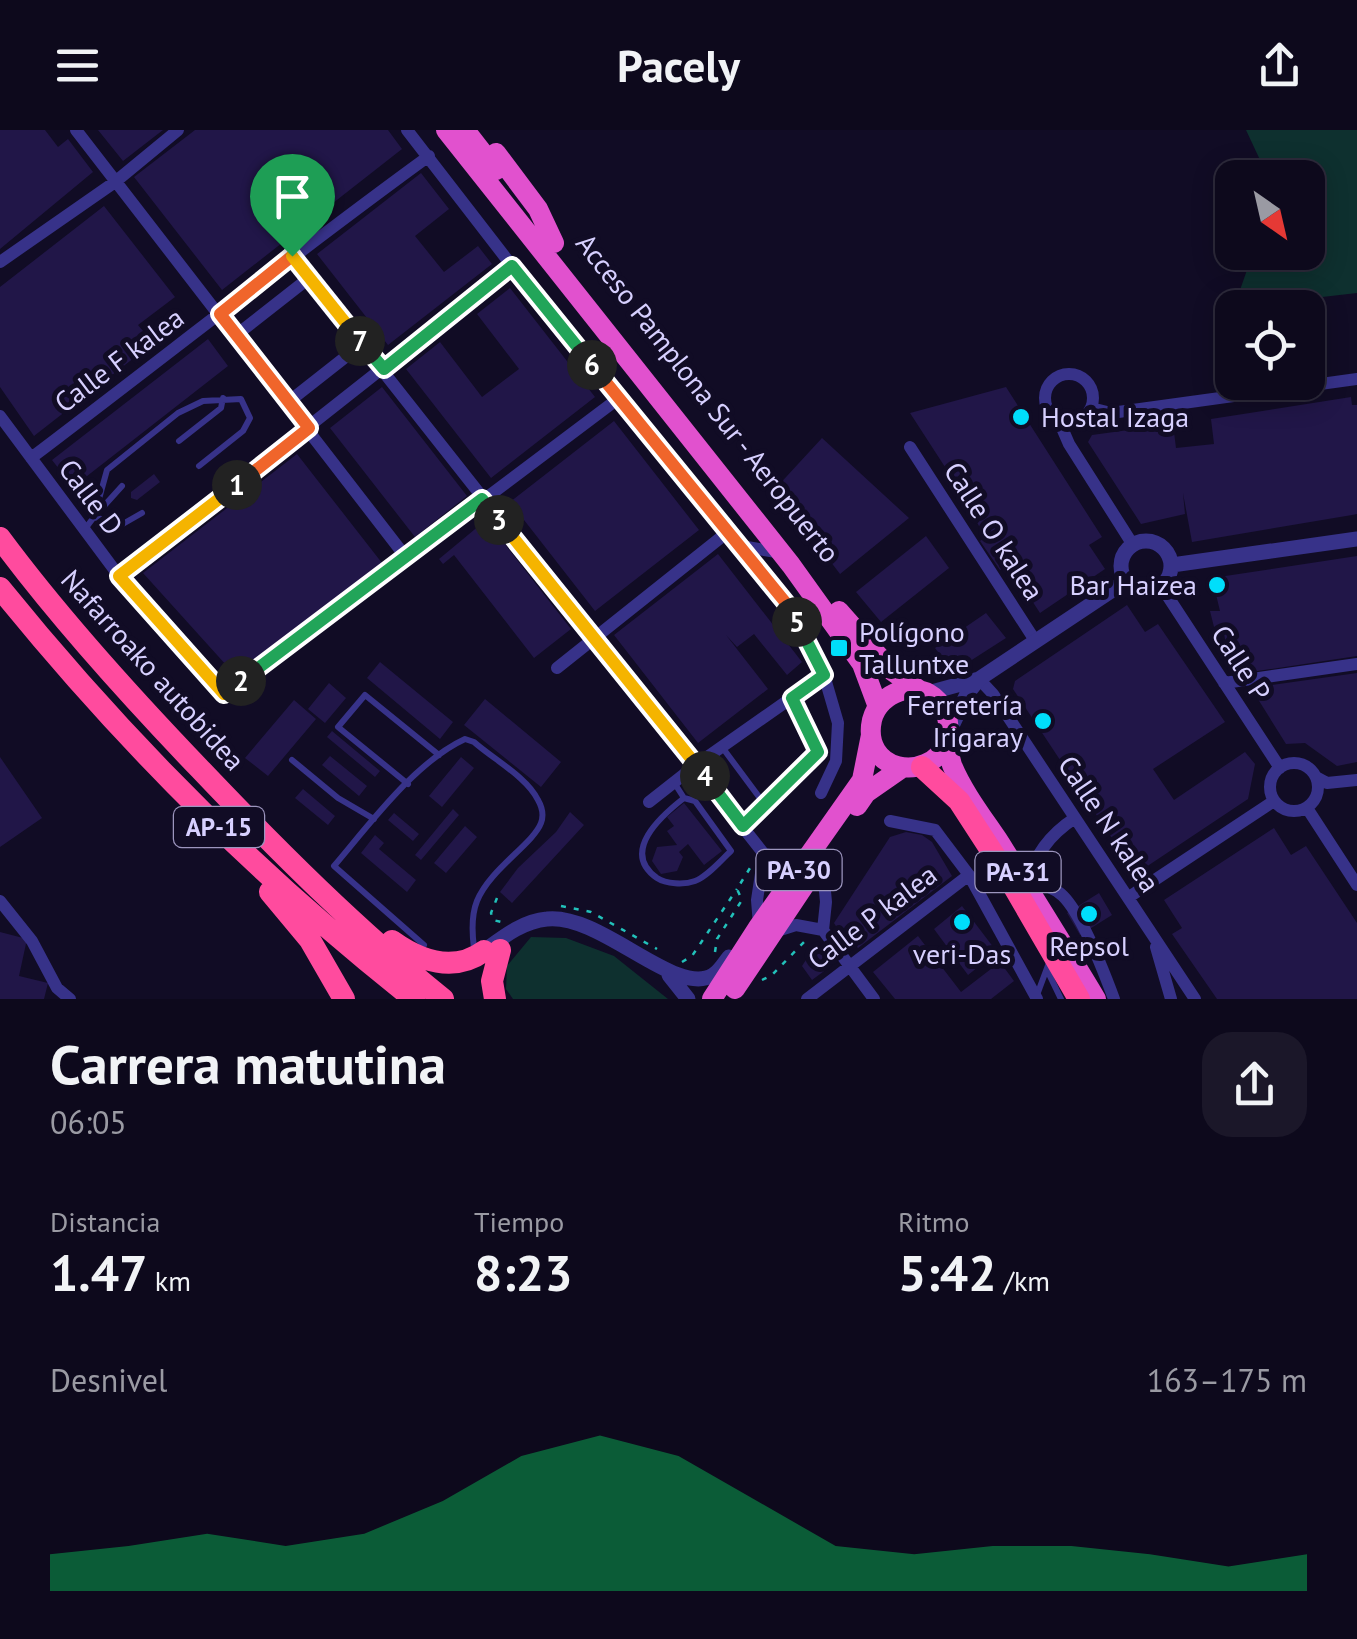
<!DOCTYPE html>
<html lang="es">
<head>
<meta charset="utf-8">
<style>
  body { margin:0; font-family:"PT Sans",sans-serif; background:#1b1729; color:#f1f3f6; height:100vh; display:flex; flex-direction:column; font-size:38px; white-space:nowrap }
  * { box-sizing:border-box; margin:0 }
  p { font-size:32px; color:#9a9aa3 }
  .icon { flex:none; width:55px; height:55px; fill:none; stroke:currentColor; stroke-width:2; stroke-linecap:round; stroke-linejoin:round }
  .map { position:relative; height:869px; overflow:hidden }
  .side { display:flex; flex-direction:column; background:#0d091c; flex:1 }
  .side>* { flex:none }
  .needle { width:65px; rotate:146deg }
  .buttons { position:absolute; left:1215px; top:30px; display:grid; gap:20px }
  .buttons a { display:grid; place-items:center; width:110px; height:110px; border-radius:20px; background:#0d091c; box-shadow:0 5px 25px #0003,0 0 0 2px #2d2a3b; font-size:50px }
  .pin { position:absolute; display:grid; place-items:center; width:85px; height:85px; color:#fff; margin:-102px -42px; border-radius:50% 50% 50% 0; rotate:-45deg; box-shadow:0 0 10px #0007 }
  .pin .icon { rotate:45deg }
  .km { position:absolute; width:50px; height:50px; margin:-25px; border-radius:50%; background:#222; color:#fff; font-size:28px; line-height:50px; text-align:center }
  .round { display:grid; place-items:center; flex:none; width:105px; height:105px; border-radius:30px; background:#1b1729 }
  .overview { display:flex; align-items:center; justify-content:space-between; height:170px; padding:0 50px }
  h1 { font-size:55px; font-weight:700; line-height:75px }
  .figures { display:grid; grid-template-columns:repeat(3,1fr); gap:15px; height:170px; padding:10px 50px }
  .figures div { display:grid; align-content:center }
  .figures b { font-size:50px; font-weight:700 }
  .figures small { font-size:28px; font-weight:400 }
  .figures p { font-size:28px }
  .chart { height:280px; padding:20px 50px }
  .chart p { display:flex; justify-content:space-between }
  .chart svg { width:100%; height:180px; margin-top:10px; fill:#0b8043; opacity:.7 }
  header { display:flex; justify-content:space-between; align-items:center; height:130px; padding:0 50px; background:#0d091c; font-size:45px; font-weight:700 }
  .map>svg:first-child { display:block }
  .green { fill:#0e302f }
  .building { fill:#211648 }
  .lines { fill:none; stroke-linecap:round; stroke-linejoin:round }
  .path { stroke:#22c1ba; stroke-width:2.5; stroke-dasharray:5 8; stroke-linecap:butt }
  .service { stroke:#373289; stroke-width:6 }
  .minor { stroke:#373289; stroke-width:12 }
  .tertiary { stroke:#373289; stroke-width:15 }
  .trunk { stroke:#e151ce; stroke-width:20 }
  .motorway { stroke:#ff4b9e; stroke-width:22 }
  .split-1-casing { stroke:#fff; stroke-width:20 }
  .split-2-casing { stroke:#fff; stroke-width:20 }
  .split-3-casing { stroke:#fff; stroke-width:20 }
  .split-4-casing { stroke:#fff; stroke-width:20 }
  .split-5-casing { stroke:#fff; stroke-width:20 }
  .split-6-casing { stroke:#fff; stroke-width:20 }
  .split-7-casing { stroke:#fff; stroke-width:20 }
  .split-8-casing { stroke:#fff; stroke-width:20 }
  .split-1 { stroke:#f0652b; stroke-width:12 }
  .split-2 { stroke:#f5b400; stroke-width:12 }
  .split-3 { stroke:#22a559; stroke-width:12 }
  .split-4 { stroke:#f5b400; stroke-width:12 }
  .split-5 { stroke:#22a559; stroke-width:12 }
  .split-6 { stroke:#f0652b; stroke-width:12 }
  .split-7 { stroke:#22a559; stroke-width:12 }
  .split-8 { stroke:#f5b400; stroke-width:12 }
  .poi-dot { fill:#00defb; stroke:#110c25; stroke-width:4 }
  .labels { text-anchor:middle; stroke-width:10; stroke-linejoin:round; paint-order:stroke }
  .shield { fill:#110c25; stroke:#9c95be; stroke-width:2.5 }
  .shield-label { font-size:25px; font-weight:bold; fill:#d7d0ff }
  .street-label { font-size:28px; fill:#d7d0ff; stroke:#110c25 }
  .poi-label { font-size:28px; fill:#d7d0ff; stroke:#110c25; text-anchor:start }
</style>
</head>
<body>
<header><svg class="icon" aria-label="menu" viewBox="0 0 24 24"><path d="M4 6h16M4 12h16M4 18h16"/></svg>Pacely<svg class="icon" aria-label="share" viewBox="0 0 24 24"><path d="M12 15V3M7 8l5-5 5 5M5 13v7h14v-7"/></svg></header>
<div class="map">
<svg width="1357" height="869" viewBox="0 0 1357 869">
  <rect width="100%" height="100%" fill="#110c25"/>
  <path class="green" d="M1246 0H1357V163L1234 177 1253 123 1308 122V48L1268 47Z
    M531 807 566 808 614 826 668 869H513L506 859 507 836Z"/>
  <path class="building" d="M0 0H45L58 17 68 9 93 42 0 119Z
    M98 0H163L123 31Z
    M195 0H388L402 19 222 160 134 47Z
    M421 43 449 79 415 106 444 142 478 116 492 134 388 215 317 124Z
    M104 76 175 167 138 195 153 213 34 306 0 257V157Z
    M510 158 595 267 491 348 406 239 440 212 482 267 519 239 477 184Z
    M208 209 228 236 73 357 52 330Z
    M382 257 467 366 415 407 330 298Z
    M1006 257 1102 407 1089 415 1105 439 1040 483 1008 434 1000 440 980 411 985 407 956 354 910 283Z
    M1351 267 1352 275H1357V384L1352 385 1192 412 1183 363 1185 384 1141 394 1088 312 1092 305 1173 294 1176 318 1214 314 1211 289Z
    M614 291 699 400 595 481 510 372Z
    M822 308 909 388 840 444 792 381 784 387 767 363 775 359Z
    M297 324 382 433 236 546 143 443Z
    M154 344 160 352 137 370 131 368V362Z
    M486 390 571 499 534 528 454 425 443 434 439 429Z
    M926 406 949 438 881 492 856 462Z
    M718 424 802 532 787 545 754 504 737 517 726 505 768 559 698 613 614 505Z
    M1357 426V526L1238 544 1235 519 1227 521 1224 503 1216 505 1210 481H1220L1212 448Z
    M1127 475 1145 502 1158 494 1225 592 1153 639 1174 670 1245 622 1255 634 1248 669 1140 741 1131 737 1013 559 1015 551Z
    M986 483 1006 508 953 542 935 518Z
    M380 532 453 592 440 609 367 548Z
    M1357 543V632L1337 636 1305 613 1286 614 1251 558Z
    M329 553 346 568 325 593 308 579Z
    M485 569 561 632 541 657 464 595Z
    M294 570 316 589 268 646 245 628Z
    M332 601 380 641 375 647 327 607Z
    M330 626 367 656 359 666 322 635Z
    M0 627 42 688 0 717Z
    M461 627 474 638 442 677 429 666Z
    M303 659 335 686 328 695 295 668Z
    M684 673 722 721 704 735 688 714 679 722 683 727 677 741 661 744 652 731 657 717 677 715 667 701 674 696 667 687Z
    M453 679 459 685 421 730 415 725Z
    M570 682 584 695 512 773 500 762 518 738 556 702Z
    M394 683 419 704 413 711 388 690Z
    M465 696 477 707 446 743 434 733Z
    M1274 698 1291 725 1306 716 1357 793V869H1217L1172 804 1182 798 1164 770Z
    M906 702 922 705 932 712 952 746 858 818 843 801 841 804 834 793 890 707Z
    M375 705 384 713 379 719 416 750 407 762 361 723Z
    M1099 763 1112 785 1080 805 1067 783Z
    M962 776 997 822 968 845 934 799Z
    M0 802 27 809 19 846 48 853 44 869H0Z
    M918 806 961 862 1000 832 1014 851 991 869H895L873 842Z
    M815 816 831 836 812 850 802 836Z"/>
  <g class="lines">
    <path class="path" d="M497 768 491 783 493 790 501 792
      M561 776 591 782 657 819
      M715 822 717 809 742 770 737 759 750 738
      M682 832 692 826 737 759
      M762 850 772 845 807 809"/>
    <path class="service" d="M179 311 221 278 223 268
      M122 356 94 387 121 395 142 383
      M85 399 94 387 107 340 178 283 203 271 241 269 250 288 243 301 199 336
      M722 617 765 675
      M292 630 338 668 374 689
      M408 654 338 597 365 565 439 625
      M675 654 684 668C661 686 620 722 657 748 666 754 684 755 695 751 708 746 721 730 731 721L695 671 684 668
      M744 695 819 622 792 568
      M424 815 334 736C369 695 415 632 465 609L474 612C493 629 527 647 538 670 542 677 544 685 541 693 533 714 490 739 477 771 471 786 472 803 474 818
      M1047 840 1061 869
      M1037 865 1050 830"/>
    <path class="minor" d="M76 0 405 426
      M407 0 512 136 790 478 824 545 838 593 836 631 821 663
      M292 126 764 724
      M0 132 115 52 178 0
      M235 206 309 148
      M1045 268a24 24 0 1 1 48 0a24 24 0 1 1-48 0Z
      M287 273 362 214
      M1091 278 1111 283 1357 249
      M0 286 119 446 224 565 619 268
      M1059 291 1069 314 1133 415
      M910 317 1036 512
      M31 328C163 228 294 124 429 26
      M741 416 782 423
      M119 446 512 136
      M1161 456 1280 638
      M557 538 729 401
      M979 549 993 564 1195 869
      M1224 553 1357 534
      M1270 657a24 24 0 1 1 48 0a24 24 0 1 1-48 0Z
      M1316 647 1327 653 1357 650
      M649 672 696 635 824 545
      M1307 678 1357 755
      M1075 688C1049 705 1035 725 1026 755 1040 754 1053 756 1063 766 1083 786 1104 842 1114 869
      M890 691 935 700 969 745 1037 869
      M1129 767 1274 671
      M0 771 32 811 57 858 70 869
      M759 795 757 770 764 724 790 729 810 722
      M823 800 874 869
      M777 801 796 795 823 800 826 772 822 729
      M1156 817 1171 869
      M807 869 969 745"/>
    <path class="tertiary" d="M1121 436a25 25 0 1 1 50 0a25 25 0 1 1-50 0Z
      M1172 435 1357 409
      M928 563 979 549
      M951 598 967 564 979 549 1126 451
      M484 821C503 807 523 791 547 789 601 783 676 868 713 845 720 841 724 833 729 827
      M669 845 688 869"/>
    <path class="trunk" d="M446 0 791 435 862 534 878 577
      M465 0 496 40
      M496 23 538 79 554 113
      M839 481 891 540 919 560
      M949 611C926 656 861 640 872 590 879 562 917 548 938 571 956 591 944 612 952 635 963 662 984 689 1000 713 1032 765 1065 817 1096 869
      M857 676 866 663 902 638
      M735 859 808 750
      M712 869 759 796 862 650 871 605"/>
    <path class="motorway" d="M0 408C60 489 129 565 200 639 277 720 356 799 443 869
      M0 458C122 609 262 749 414 869
      M922 637 959 671 1007 745 1079 869
      M270 762 310 810 344 869
      M392 811C420 831 454 843 484 821
      M495 869 492 851 500 820"/>
  </g>
  <g class="lines">
    <g class="split-1-casing">
      <path id="split-1" d="M237 355 309 298 220 184 292 126"/>
    </g>
    <g class="split-2-casing">
      <path id="split-2" d="M237 355 119 446 224 564 241 551"/>
    </g>
    <g class="split-3-casing">
      <path id="split-3" d="M241 551 482 369 499 390"/>
    </g>
    <g class="split-4-casing">
      <path id="split-4" d="M499 390 705 646"/>
    </g>
    <g class="split-5-casing">
      <path id="split-5" d="M705 646 743 696 818 622 792 568 824 545 797 492"/>
    </g>
    <g class="split-6-casing">
      <path id="split-6" d="M592 235 790 478 797 492"/>
    </g>
    <g class="split-7-casing">
      <path id="split-7" d="M360 211 384 239 512 136 592 235"/>
    </g>
    <g class="split-8-casing">
      <path id="split-8" d="M292 126 360 211"/>
    </g>
    <use href="#split-1" class="split-1"/>
    <use href="#split-2" class="split-2"/>
    <use href="#split-3" class="split-3"/>
    <use href="#split-4" class="split-4"/>
    <use href="#split-5" class="split-5"/>
    <use href="#split-6" class="split-6"/>
    <use href="#split-7" class="split-7"/>
    <use href="#split-8" class="split-8"/>
  </g>
  <g class="poi-dot">
    <circle cx="1021" cy="287" r="10"/>
    <circle cx="1217" cy="455" r="10"/>
    <rect x="829" y="508" width="20" height="20" rx="5"/>
    <circle cx="1043" cy="591" r="10"/>
    <circle cx="1089" cy="784" r="10"/>
    <circle cx="962" cy="792" r="10"/>
  </g>
  <g class="labels">
    <g class="shield">
      <rect x="174" y="677" width="90" height="40" rx="8"/>
      <rect x="756.5" y="720" width="85" height="40" rx="8"/>
      <rect x="975.5" y="722" width="85" height="40" rx="8"/>
    </g>
    <g class="shield-label">
      <text x="219" y="706">AP-15</text>
      <text x="799" y="749">PA-30</text>
      <text x="1018" y="751">PA-31</text>
    </g>
    <g class="street-label">
      <text transform="translate(119 230) rotate(-37)" y="10">Calle F kalea</text>
      <text transform="translate(708 268) rotate(52)" y="10">Acceso Pamplona Sur - Aeropuerto</text>
      <text transform="translate(91 367) rotate(53)" y="10">Calle D</text>
      <text transform="translate(994 401) rotate(57)" y="10">Calle O kalea</text>
      <text transform="translate(1241 533) rotate(57)" y="10">Calle P</text>
      <text transform="translate(153 540) rotate(48)" y="10">Nafarroako autobidea</text>
      <text transform="translate(1109 694) rotate(56)" y="10">Calle N kalea</text>
      <text transform="translate(872 787) rotate(-37)" y="10">Calle P kalea</text>
    </g>
    <g class="poi-label">
      <text x="1041" y="297">Hostal Izaga</text>
      <text x="1197" y="465" text-anchor="end">Bar Haizea</text>
      <text x="859" y="512">Polígono<tspan x="859" dy="32">Talluntxe</tspan></text>
      <text x="1023" y="585" text-anchor="end">Ferretería<tspan x="1023" dy="32">Irigaray</tspan></text>
      <text x="1089" y="826" text-anchor="middle">Repsol</text>
      <text x="962" y="834" text-anchor="middle">veri-Das</text>
    </g>
  </g>
</svg>
<div class="buttons">
<a><svg class="needle" viewBox="-14 -14 28 28"><path d="M0-13l5 13h-10z" fill="#e53935"/><path d="M0 13l5-13h-10z" fill="#9a9aa3"/></svg></a>
<a><svg class="icon" aria-label="locate" viewBox="0 0 24 24"><circle cx="12" cy="12" r="6"/><path d="M12 2v4M12 18v4M2 12h4M18 12h4"/></svg></a>
</div>
<div class="pin" style="left:292px;top:126px;background:#1e9e55"><svg class="icon" aria-label="arrive" viewBox="0 0 24 24"><path d="M6 21V4h12l-3 4 3 4H6"/></svg></div>
<b class="km" style="left:237px;top:355px">1</b>
<b class="km" style="left:241px;top:551px">2</b>
<b class="km" style="left:499px;top:390px">3</b>
<b class="km" style="left:705px;top:646px">4</b>
<b class="km" style="left:797px;top:492px">5</b>
<b class="km" style="left:592px;top:235px">6</b>
<b class="km" style="left:360px;top:211px">7</b>
</div>
<section class="side">
<div class="overview"><div><h1>Carrera matutina</h1><p>06:05</p></div><a class="round"><svg class="icon" aria-label="share" viewBox="0 0 24 24"><path d="M12 15V3M7 8l5-5 5 5M5 13v7h14v-7"/></svg></a></div>
<div class="figures">
<div><p>Distancia</p><b>1.47<small> km</small></b></div>
<div><p>Tiempo</p><b>8:23</b></div>
<div><p>Ritmo</p><b>5:42<small> /km</small></b></div>
</div>
<div class="chart"><p><span>Desnivel</span>163–175 m</p>
<svg viewBox="0 0 160 44" preserveAspectRatio="none"><path d="M0 44V35L10 33L20 30L30 33L40 30L50 22L60 11L70 6L80 11L90 22L100 33L110 35L120 33L130 33L140 35L150 38L160 35V44z"/></svg>
</div>
</section>
</body>
</html>
